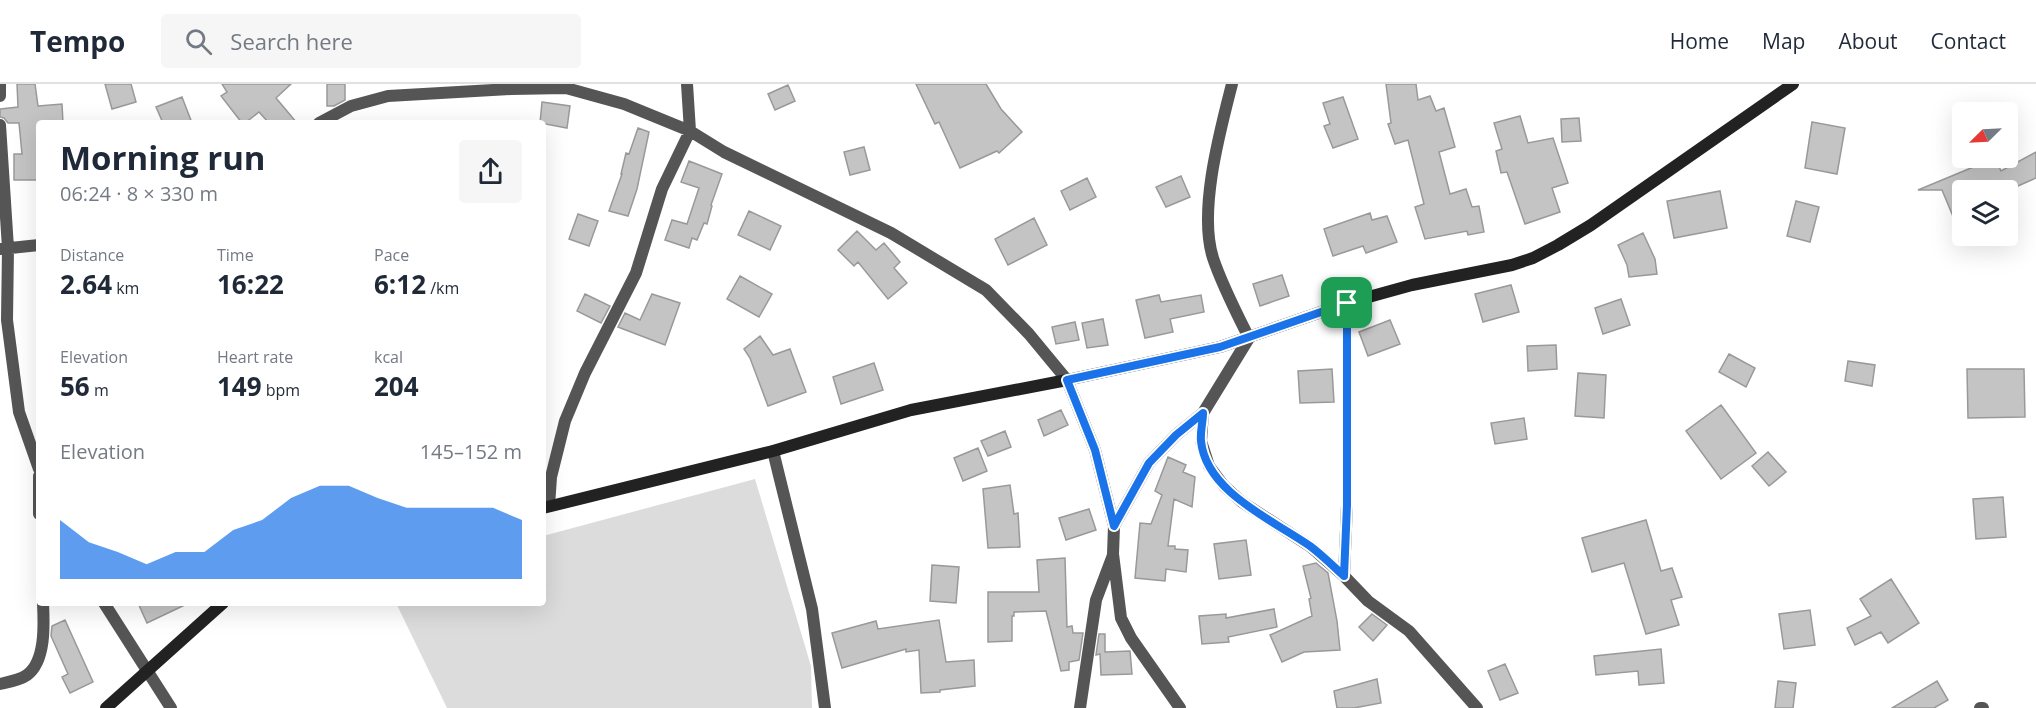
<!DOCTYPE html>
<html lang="en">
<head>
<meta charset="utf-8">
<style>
  body { margin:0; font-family:"Open Sans",sans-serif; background:#f6f6f7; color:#1f2937; height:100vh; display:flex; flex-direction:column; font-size:22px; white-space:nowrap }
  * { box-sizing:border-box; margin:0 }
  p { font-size:20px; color:#747a83 }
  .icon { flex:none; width:33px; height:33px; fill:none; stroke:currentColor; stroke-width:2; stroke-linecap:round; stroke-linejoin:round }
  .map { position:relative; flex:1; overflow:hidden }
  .sheet { position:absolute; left:36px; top:36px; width:510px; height:486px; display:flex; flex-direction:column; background:#fff; border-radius:6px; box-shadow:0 6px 24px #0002 }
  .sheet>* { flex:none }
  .needle { width:39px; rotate:246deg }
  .tools { position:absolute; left:1952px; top:18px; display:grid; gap:12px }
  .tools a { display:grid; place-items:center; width:66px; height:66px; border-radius:6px; background:#fff; box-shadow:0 6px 24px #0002; font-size:30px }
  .pin { position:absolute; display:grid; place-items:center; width:51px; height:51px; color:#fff; margin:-26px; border-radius:12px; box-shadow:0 3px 9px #0006 }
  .round { display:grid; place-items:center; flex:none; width:63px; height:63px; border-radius:6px; background:#f6f6f7 }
  .summary { display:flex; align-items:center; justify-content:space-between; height:102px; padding:0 24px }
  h1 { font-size:33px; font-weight:700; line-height:45px }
  .metrics { display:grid; grid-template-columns:repeat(3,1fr); gap:9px; height:102px; padding:6px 24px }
  .metrics div { display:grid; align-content:center }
  .metrics b { font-size:26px; font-weight:700 }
  .metrics small { font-size:16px; font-weight:400 }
  .metrics p { font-size:16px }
  .chart { height:168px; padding:12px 24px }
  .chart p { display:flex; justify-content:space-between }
  .chart svg { width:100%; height:108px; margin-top:6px; fill:#1a73e8; opacity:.7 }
  header { display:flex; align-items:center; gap:36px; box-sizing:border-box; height:84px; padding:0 30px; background:#fff; border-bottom:2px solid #e0e1e3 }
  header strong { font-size:28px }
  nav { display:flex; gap:33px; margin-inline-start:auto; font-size:21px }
  .search { width:420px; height:54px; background:#f6f6f7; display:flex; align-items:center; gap:15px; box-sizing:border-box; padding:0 21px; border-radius:6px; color:#747a83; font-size:22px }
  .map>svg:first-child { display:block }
  .green { fill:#dcdcdc }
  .building { fill:#c4c4c4; stroke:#999; stroke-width:1.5 }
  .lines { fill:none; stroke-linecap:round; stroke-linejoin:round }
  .street { stroke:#555; stroke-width:12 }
  .secondary { stroke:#222; stroke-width:12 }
  .route-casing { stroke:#fff; stroke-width:12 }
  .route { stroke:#1a73e8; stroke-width:8 }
</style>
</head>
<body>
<header>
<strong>Tempo</strong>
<div class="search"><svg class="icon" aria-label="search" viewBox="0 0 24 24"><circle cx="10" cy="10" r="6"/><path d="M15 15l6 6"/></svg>Search here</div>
<nav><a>Home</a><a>Map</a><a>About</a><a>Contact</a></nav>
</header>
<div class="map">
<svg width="2036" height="624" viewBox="0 0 2036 624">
  <rect width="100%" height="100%" fill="#fff"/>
  <path class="green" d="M755 395 811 582 812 624H447L396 519H543V452Z"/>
  <path class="building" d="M17 0H35L38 22 62 20 63 39H39V96H14V70H22L19 39H8L4 34 0 33V25L18 23Z
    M105 0H131L136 18 112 25Z
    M222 0H291L276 14 297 39H269L259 28 245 39H242L221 12 227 8Z
    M327 0H345V16L334 22H327Z
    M916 0H986L1001 25 1022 48 999 69 997 67 960 84 939 38 935 40Z
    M1386 0H1416L1418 16 1430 12 1436 27 1444 24 1455 63 1439 68 1450 110 1466 105 1472 123 1479 122 1484 148 1468 151 1467 147 1425 155 1415 123 1424 120 1408 56 1395 60 1388 40 1391 39Z
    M788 1 795 17 775 26 768 10Z
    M182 13 192 39H163L156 23Z
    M1343 13 1358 55 1333 64 1324 42 1330 40 1323 19Z
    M542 18 570 22 567 44 540 39Z
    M1520 32 1528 59 1553 54 1568 99 1552 104 1560 128 1525 140 1507 88 1501 89 1496 67 1502 65 1494 39Z
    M1579 34 1581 57 1562 58 1561 35Z
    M1812 38 1845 44 1837 90 1805 84Z
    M638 44 649 48 637 105 628 132 609 127 622 90H621L626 69 629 70Z
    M864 63 870 86 850 91 844 68Z
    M2036 68V94L2009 106H1962V154L1942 106H1918L1995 74 2001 87Z
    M689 77 722 90 711 121 712 122 707 140 704 139 697 156 692 154 689 164 665 156 672 136 687 140 699 104 681 98Z
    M1181 92 1190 113 1166 123 1156 103Z
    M1087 94 1096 113 1070 126 1061 107Z
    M1720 107 1727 144 1674 154 1667 117Z
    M1796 117 1819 123 1810 158 1787 152Z
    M749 127 781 142 770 166 738 151Z
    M1370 129 1372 136 1387 132 1397 158 1366 169 1363 162 1333 172 1324 145Z
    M578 130 598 137 589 162 569 155Z
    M1034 134 1047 161 1008 181 995 155Z
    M857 147 876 166 884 159 900 178 894 184 907 199 888 215 858 178 854 182 838 166Z
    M1643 149 1655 175 1657 190 1629 193 1627 181 1618 161Z
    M1282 191 1289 212 1260 222 1253 200Z
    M740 192 772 210 759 233 727 215Z
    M1511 201 1519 228 1483 238 1475 210Z
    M585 210 610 222 601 239 577 227Z
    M652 210 680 219 665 261 618 243 625 229 640 236Z
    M1159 211 1161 218 1201 211 1204 228 1170 235 1173 248 1145 254 1136 216Z
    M1621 215 1630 241 1603 250 1595 224Z
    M1103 235 1108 261 1087 264 1082 239Z
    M1390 236 1400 260 1368 272 1359 248Z
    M1075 238 1079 256 1056 260 1052 243Z
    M760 252 773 271 790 265 806 308 768 322 750 274 744 265Z
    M1556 261 1557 285 1528 287 1527 262Z
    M1729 270 1755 284 1746 303 1719 288Z
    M1848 277 1875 281 1872 302 1845 297Z
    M874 279 883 306 841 320 833 293Z
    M1332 285 1334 318 1300 319 1298 287Z
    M1967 285H2024L2025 333 1968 334Z
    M1578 289 1606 291 1604 334 1575 332Z
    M1721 321 1756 369 1721 395 1686 347Z
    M1061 326 1068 341 1044 352 1038 336Z
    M1524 334 1527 355 1495 360 1491 339Z
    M1005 347 1011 363 988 372 981 357Z
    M978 364 987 387 963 397 954 374Z
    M1768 368 1786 388 1769 402 1752 382Z
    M1168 373 1186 381 1183 388 1195 393 1192 423 1174 415 1168 462H1175V465L1188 466 1186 488 1166 485 1165 497 1135 494 1140 439 1151 440 1162 411 1155 407Z
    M1010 401 1014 430 1018 429 1020 463 988 464 983 405Z
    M2003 413 2006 453 1976 455 1973 415Z
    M1089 425 1096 446 1066 456 1059 434Z
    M1646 436 1661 487 1672 484 1682 513 1671 516 1679 541 1646 550 1624 479 1592 488 1582 454Z
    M1246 456 1251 491 1219 495 1214 460Z
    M1065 474 1067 543 1072 542 1073 549H1083L1079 576 1069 578V586L1061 587 1046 527 1014 528V532H1012V557L988 558V508H1039L1037 476Z
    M1316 479 1328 489 1337 537 1340 566 1304 568 1282 578 1270 551 1312 532 1309 515 1311 514 1303 482Z
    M932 481 959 483 956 519 930 517Z
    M1891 495 1919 539 1888 559 1881 548 1855 561 1847 544 1871 532 1860 515Z
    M138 519H189L147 539Z
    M1274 525 1277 543 1228 553 1229 558 1202 560 1199 532 1226 530V534Z
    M1810 526 1815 561 1784 565 1779 530Z
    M1372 530 1387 541 1373 557 1359 543Z
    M65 536 93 598 70 609 62 593 68 590 51 552 52 542Z
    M939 536 946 578 974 576 975 602 940 606V608L921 609 919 566 906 568V565L842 584 832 549 876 537 878 545Z
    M1099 550H1105V568L1130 567 1132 590 1101 591 1100 570 1096 571Z
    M1661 565 1664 599 1639 601 1638 587 1596 591 1594 572Z
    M1505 580 1518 609 1500 616 1488 587Z
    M1377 595 1381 619 1354 624H1337L1334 607Z
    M1778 597 1796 599 1793 624H1775Z
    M1937 597 1948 616 1934 624H1892Z"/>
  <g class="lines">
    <path class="street" d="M1232 0C1220 47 1198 127 1213 174 1222 201 1236 228 1249 254L1203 329 1201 357 1209 382 1224 402 1242 418 1311 463 1344 492 1368 517 1409 547 1477 624
      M0 12V0
      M319 39 351 22 388 12 511 5 566 4 624 20 690 47 724 68 891 149 986 206 1029 250 1067 296 1095 366 1114 442
      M0 41 8 164 7 236 19 328 39 385
      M1 165 39 161
      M773 367 812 525 825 624
      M39 392V430
      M549 422 551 393 565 337 585 289 636 189 662 105 690 47 687 0
      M1344 492 1347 421V219
      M104 519 171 624
      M0 600C9 598 20 596 27 591 46 577 44 540 43 519
      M1080 624 1096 516 1113 471
      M1180 624 1131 554 1121 534 1113 470 1114 442 1149 379 1176 351 1203 329
      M1980 624H1983"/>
    <path class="secondary" d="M543 424 773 367 911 326 1067 296 1220 263 1347 219 1412 201 1512 181 1533 174 1558 161 1591 141 1793 0
      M106 624 223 519"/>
  </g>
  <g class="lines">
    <g class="route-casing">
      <path id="route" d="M1347 219V421L1344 492C1333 482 1322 471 1310 462 1273 436 1206 408 1201 357 1200 348 1203 338 1203 329L1176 351 1149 379 1114 442 1095 366 1067 296 1220 263Z"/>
    </g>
    <use href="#route" class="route"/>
  </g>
</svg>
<div class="tools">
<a><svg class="needle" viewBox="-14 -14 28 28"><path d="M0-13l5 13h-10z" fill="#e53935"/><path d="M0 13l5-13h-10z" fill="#747a83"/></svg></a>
<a><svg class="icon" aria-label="layers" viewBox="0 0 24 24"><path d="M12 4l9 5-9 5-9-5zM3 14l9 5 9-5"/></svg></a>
</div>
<div class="pin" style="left:1347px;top:219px;background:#1e9e55"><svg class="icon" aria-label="arrive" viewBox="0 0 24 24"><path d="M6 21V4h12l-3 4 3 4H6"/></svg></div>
<section class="sheet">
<div class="summary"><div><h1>Morning run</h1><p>06:24 · 8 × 330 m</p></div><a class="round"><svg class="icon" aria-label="share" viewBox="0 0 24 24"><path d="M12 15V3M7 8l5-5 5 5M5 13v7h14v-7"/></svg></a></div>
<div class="metrics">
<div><p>Distance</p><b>2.64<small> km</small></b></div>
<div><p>Time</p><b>16:22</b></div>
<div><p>Pace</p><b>6:12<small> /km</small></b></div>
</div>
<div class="metrics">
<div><p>Elevation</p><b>56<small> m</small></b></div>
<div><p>Heart rate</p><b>149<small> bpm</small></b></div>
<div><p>kcal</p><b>204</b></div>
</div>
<div class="chart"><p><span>Elevation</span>145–152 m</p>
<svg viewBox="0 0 160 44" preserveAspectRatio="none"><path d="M0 44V20L10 29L20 33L30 38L40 33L50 33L60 24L70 20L80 11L90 6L100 6L110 11L120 15L130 15L140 15L150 15L160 20V44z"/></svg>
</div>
</section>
</div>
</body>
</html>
